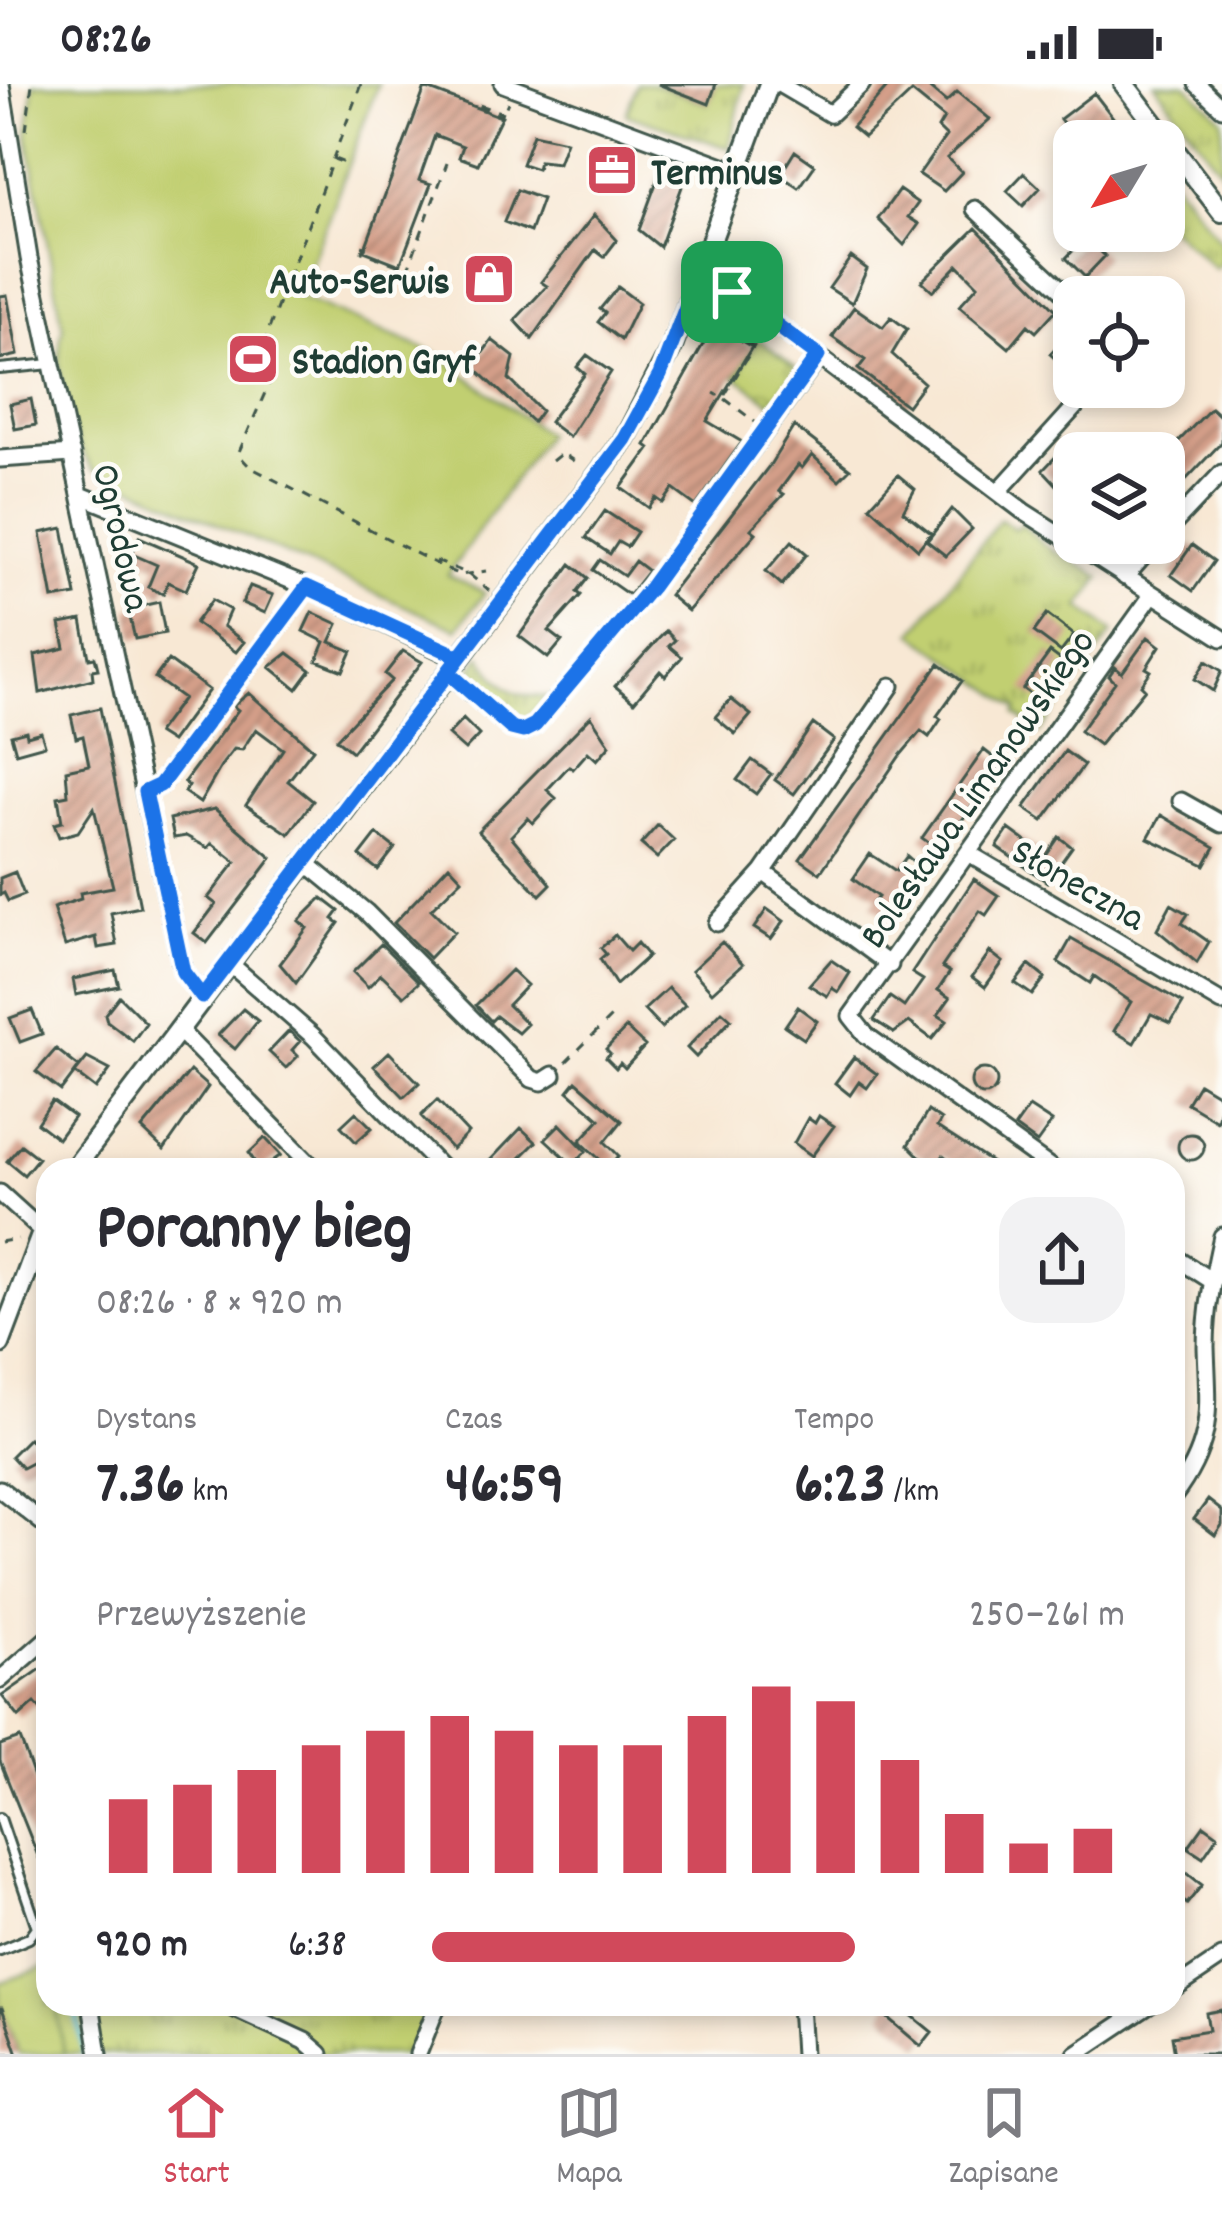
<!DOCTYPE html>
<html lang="pl">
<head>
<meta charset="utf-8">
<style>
  body { margin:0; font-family:Dekko,sans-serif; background:#f2f2f3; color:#2b2b33; height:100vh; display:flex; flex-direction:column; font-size:45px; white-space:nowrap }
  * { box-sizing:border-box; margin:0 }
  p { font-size:39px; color:#7c7c81 }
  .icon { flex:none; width:66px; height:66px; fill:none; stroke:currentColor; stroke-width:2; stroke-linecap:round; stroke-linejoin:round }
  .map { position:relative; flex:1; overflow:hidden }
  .drawer { position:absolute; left:36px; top:1074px; width:1149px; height:858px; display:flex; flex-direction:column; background:#fff; border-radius:36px; box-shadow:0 6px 18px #0003 }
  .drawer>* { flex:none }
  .needle { width:78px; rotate:232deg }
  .fabs { position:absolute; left:1053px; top:36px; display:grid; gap:24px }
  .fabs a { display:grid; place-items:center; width:132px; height:132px; border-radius:24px; background:#fff; box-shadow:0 6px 18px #0003; font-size:60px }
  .pin { position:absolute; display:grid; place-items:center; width:102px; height:102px; color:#fff; margin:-51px; border-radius:24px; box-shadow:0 6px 18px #0006 }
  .round { display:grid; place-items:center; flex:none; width:126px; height:126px; border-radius:36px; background:#f2f2f3 }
  .summary { display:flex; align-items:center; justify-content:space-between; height:204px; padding:0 60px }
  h1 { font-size:66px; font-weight:700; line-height:90px }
  .metrics { display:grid; grid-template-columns:repeat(3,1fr); gap:18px; height:204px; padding:12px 60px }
  .metrics div { display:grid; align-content:center }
  .metrics b { font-size:60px; font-weight:700 }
  .metrics small { font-size:33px; font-weight:400 }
  .metrics p { font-size:33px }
  .chart { height:336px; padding:24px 60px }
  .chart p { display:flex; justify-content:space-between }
  .chart svg { width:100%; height:216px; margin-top:12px; stroke:#d1495b; stroke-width:6 }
  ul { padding:0 60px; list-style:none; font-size:39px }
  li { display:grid; grid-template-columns:192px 144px 1fr; align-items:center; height:90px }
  li i { height:30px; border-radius:15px; background:#d1495b }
  .status { display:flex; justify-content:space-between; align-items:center; height:84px; padding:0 60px; background:#fff; direction:ltr }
  .status svg { height:33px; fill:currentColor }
  .menu { display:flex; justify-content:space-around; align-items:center; height:168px; border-top:3px solid #e1e1e2; background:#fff; font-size:33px; color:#7c7c81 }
  .menu a { display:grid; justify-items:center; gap:6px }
  .menu .active { color:#d1495b }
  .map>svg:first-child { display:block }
  .grass { fill:url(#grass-tufts); stroke:#708652; stroke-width:3 }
  .park { fill:url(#park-crowns); stroke:#708652; stroke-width:3 }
  .garden { fill:#c1cf71; stroke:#708652; stroke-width:3 }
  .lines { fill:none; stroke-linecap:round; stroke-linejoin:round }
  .stream { stroke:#5bc5d6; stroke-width:4.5 }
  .building { fill:url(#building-hatch) }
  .service-casing { stroke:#40574c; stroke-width:14 }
  .minor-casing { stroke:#40574c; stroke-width:21 }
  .tertiary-casing { stroke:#40574c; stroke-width:24 }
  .path { stroke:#40574c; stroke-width:3; stroke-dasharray:9 9; stroke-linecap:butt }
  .service { stroke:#fff; stroke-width:8 }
  .minor { stroke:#fff; stroke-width:15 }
  .tertiary { stroke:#fff; stroke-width:18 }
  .route-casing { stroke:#fff; stroke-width:24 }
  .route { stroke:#1a73e8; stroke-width:15 }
  .labels { text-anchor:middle; stroke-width:9; stroke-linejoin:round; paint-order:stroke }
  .poi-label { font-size:39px; font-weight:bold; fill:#1f3d34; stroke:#fdfcf7; text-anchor:start }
  .street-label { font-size:39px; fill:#1f3d34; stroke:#fdfcf7 }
</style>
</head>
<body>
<div class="status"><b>08:26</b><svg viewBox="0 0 49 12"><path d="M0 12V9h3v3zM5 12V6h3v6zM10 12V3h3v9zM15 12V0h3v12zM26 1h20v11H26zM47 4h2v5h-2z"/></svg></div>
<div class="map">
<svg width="1222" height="1970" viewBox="0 0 1222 1970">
  <defs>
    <pattern id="grass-tufts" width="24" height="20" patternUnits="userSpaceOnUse" patternTransform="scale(3)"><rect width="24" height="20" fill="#c1cf71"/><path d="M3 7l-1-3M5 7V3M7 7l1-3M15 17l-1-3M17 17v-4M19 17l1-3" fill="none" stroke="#9ca95e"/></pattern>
    <pattern id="park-crowns" width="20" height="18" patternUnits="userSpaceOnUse" patternTransform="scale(3)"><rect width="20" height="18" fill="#c1cf71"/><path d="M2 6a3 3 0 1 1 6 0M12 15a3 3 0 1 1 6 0" fill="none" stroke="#9ca95e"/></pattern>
    <pattern id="building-hatch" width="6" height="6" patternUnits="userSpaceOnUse" patternTransform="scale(3)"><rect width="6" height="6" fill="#d49f89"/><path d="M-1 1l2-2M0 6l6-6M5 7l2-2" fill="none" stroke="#ab8371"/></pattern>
  </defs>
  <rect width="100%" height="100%" fill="#fdfcf7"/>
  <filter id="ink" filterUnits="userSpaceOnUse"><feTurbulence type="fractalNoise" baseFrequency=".00833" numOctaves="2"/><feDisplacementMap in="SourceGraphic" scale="24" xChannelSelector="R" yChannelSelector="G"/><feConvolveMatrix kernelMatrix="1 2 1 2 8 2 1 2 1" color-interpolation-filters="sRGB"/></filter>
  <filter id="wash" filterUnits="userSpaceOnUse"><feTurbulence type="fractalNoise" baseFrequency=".004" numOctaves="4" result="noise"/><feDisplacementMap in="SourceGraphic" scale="48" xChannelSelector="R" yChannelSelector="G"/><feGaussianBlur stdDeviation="2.7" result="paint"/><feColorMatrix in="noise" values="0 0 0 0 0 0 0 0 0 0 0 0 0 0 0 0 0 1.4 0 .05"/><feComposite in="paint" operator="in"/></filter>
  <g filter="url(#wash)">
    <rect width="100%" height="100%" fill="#f8e8d4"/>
    <path class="grass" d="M637 0H654L708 20 716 0H744L729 64 626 30Z
      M1155 0H1186L1222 34V88Z
      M1170 92 1222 159V178L1215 185 1164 138V96Z
      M713 211 760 247 753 259 707 228Z
      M1000 435 1015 445 1022 440 1043 460 1101 493 1080 523 1113 548 1040 649 1016 630 1019 625 913 549Z
      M481 572C501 601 511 616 548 612L526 637 513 633 467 591Z
      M56 1920H74L83 1970H64Z
      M77 1920H435L412 1970H86Z"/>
    <path class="park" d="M758 255 796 284 772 319 736 293Z"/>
    <path class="garden" d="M34 0H378L299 213 437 270 546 350 448 491 485 509 457 545 93 385C69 353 52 282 63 243L27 50Z
      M48 1882V1920H56L64 1970H19L0 1918V1899Z"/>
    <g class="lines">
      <path class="stream" d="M75 1920 84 1970"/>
    </g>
    <g id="blocks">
      <path class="building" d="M658 0H716L709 20Z
        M890 0H925L946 18 957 8 990 35 947 74 962 88 944 107 919 90 946 52 938 44 944 34 912 8 864 53 852 43Z
        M425 4 501 33 478 80 459 73 463 62 435 51 419 96 431 100 400 181 364 167Z
        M1094 9 1118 40 1131 57H1079L1072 51 1060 35Z
        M533 50 566 57 558 79 539 77 537 85 522 80Z
        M795 67 815 81 799 104 780 91Z
        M600 70 632 84 626 103 619 101 617 106 599 100 601 92 593 89Z
        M1024 89 1040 104 1023 122 1007 107Z
        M659 91 683 100 660 163 639 146Z
        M517 106 542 115 530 148 504 138Z
        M899 106 918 119 908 133 919 140 904 161 878 135Z
        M594 131 617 156 604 173 595 166 532 255 515 236 547 202 541 198Z
        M976 144 1056 226 1036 248 1028 241 1009 264 959 222 978 201 958 181 933 207 922 197Z
        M1086 153 1105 172 1085 193 1066 174Z
        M851 173 867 185 852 219 829 204Z
        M484 177 503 183 492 214 473 207Z
        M618 203 639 219 621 256 598 238 605 229 600 225Z
        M7 211 18 271 0 275V212Z
        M854 223 883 243 891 233 907 245 892 270 924 299 907 322 858 285 865 276 832 253Z
        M714 241 752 263 707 337 742 358 696 422 673 405 663 419 656 414 649 424 621 404 650 364 646 361Z
        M1074 243V292L1050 270Z
        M492 256 514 273 509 295 541 327 533 338 473 282Z
        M587 271 611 288 569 353 549 338 585 290 577 283Z
        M31 315 36 341 15 345 10 320Z
        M1211 324 1222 334V358L1178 404 1164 390 1184 368 1176 360Z
        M794 342 850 385 839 396 812 371 802 384 798 381 779 407 784 410 751 445 756 449 688 527 669 511 770 381Z
        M1065 363 1074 371V383L1057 401 1043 386Z
        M898 391 915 405 903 427 931 449 918 465 870 422Z
        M952 425 972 445 946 472 927 457Z
        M605 427 637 448 627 463 618 458 610 470 586 454Z
        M63 444 76 511 53 515 41 449Z
        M139 453 199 479 186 506 168 498 163 510 148 503 157 481 132 470Z
        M792 457 807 470 782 501 766 487Z
        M1192 461 1214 477 1193 507 1171 491Z
        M600 476 624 492 635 477 648 487 629 511 593 486Z
        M571 480 588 494 577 508 581 511 549 547 562 557 548 574 519 552Z
        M250 502 273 511 265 529 242 519Z
        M212 516 230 526 223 542 244 558 236 568 195 539Z
        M159 518 165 549 135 555 128 525Z
        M312 528 338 540 330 558 352 567 343 587 317 577 325 558 303 547Z
        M1047 530 1074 551 1061 568 1034 548Z
        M82 536 89 574 95 573 98 585 92 586 93 595 40 609 35 571 65 564 60 540Z
        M666 547 675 556 669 562 682 573 665 592 660 587 634 618 615 602Z
        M1148 553 1160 562 1146 584 1151 587 1141 601 1145 605 1099 661 1080 647 1115 598 1109 592 1115 583 1122 589Z
        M403 567 422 578 352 668 336 655 392 596 385 590Z
        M1050 568 1065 579 1038 616 1023 605Z
        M288 569 311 586 297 605 270 583Z
        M168 576 209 606 171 658 157 649 183 614 155 594Z
        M1206 577 1222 587 1213 607 1195 595Z
        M939 580 962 597 937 632 941 635 929 653 921 647 899 673 820 789 800 775Z
        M249 609 313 665 288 697 313 717 289 750 246 721 283 665 256 645 242 666 234 665 223 679 200 719 184 708 189 702 184 698 238 626 233 622Z
        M731 615 751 631 735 650 715 633Z
        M100 624 140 823 111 829 117 861 98 864 96 853 65 862 53 824 81 815 80 809 113 803 94 724 78 748 59 753 54 740 62 738 58 713 68 711 66 686 89 681 83 652 76 654 71 631Z
        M591 632 610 661 597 676 588 668 573 685 569 682 547 706 556 714 533 739 528 734 511 752 551 800 540 811 478 747Z
        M463 635 479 651 465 666 448 651Z
        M813 640 834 656 794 710 775 696Z
        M26 647 27 652 41 648 45 661 16 669 11 651Z
        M984 666 1002 680 940 767 922 754Z
        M1065 667 1084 681 1043 737 1024 724Z
        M752 676 771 690 756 710 737 696Z
        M215 725 272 774 207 859 194 849 216 820 208 814 236 778 212 759 208 764 186 752 174 754 170 735Z
        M1161 731 1215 763 1205 781 1148 754Z
        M658 741 674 756 657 774 641 760Z
        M1009 745 1046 772 1059 753 1072 763 1047 798 997 763Z
        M377 750 395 764 378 786 360 772Z
        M870 770 896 787 907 772 924 787 890 835 872 821 878 813 853 795Z
        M449 781 462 795 431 825 454 848 429 874 394 839Z
        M15 788 24 811 8 817 4 809 0 811V794Z
        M974 795 999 812 986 831 980 827 942 883 950 888 938 906 950 914 938 931 947 937 932 955 909 938 894 949 874 936 890 913 904 923 923 896 912 889Z
        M322 814 339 827 333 835 339 839 296 899 280 880 307 844 299 837Z
        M1171 820 1188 830 1182 839 1209 858 1197 879 1157 846Z
        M767 825 784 837 771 855 754 844Z
        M615 851 629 867 637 859 648 872 616 901 600 875 606 870 601 864Z
        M1071 855 1183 919 1171 939 1151 930 1134 959 1114 947 1131 918 1094 892 1090 899 1058 878Z
        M722 858 743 880 712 908 692 886Z
        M381 860 419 898 404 912 381 890 368 903 353 888Z
        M990 868 1003 878 985 903 972 893Z
        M831 876 850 889 838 908 832 904 827 912 809 901Z
        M1029 881 1045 894 1032 911 1015 899Z
        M115 886 119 902 76 911 73 895Z
        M511 886 527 901 508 921 527 940 518 949 496 932 491 937 476 921Z
        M668 904 685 921 661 944 644 926Z
        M119 912 146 939 133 957 107 937 105 930Z
        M798 923 817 937 804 955 785 942Z
        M243 925 258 937 235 965 218 951Z
        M32 926 42 950 20 958 10 934Z
        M722 927 731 935 696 973 687 964Z
        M626 944 645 962 625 984 620 979 616 984 606 974 610 969 606 965Z
        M289 947 300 957 292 966 298 972 286 984 269 968Z
        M56 965 79 983 61 1007 36 988Z
        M389 968 419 999 404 1013 374 982Z
        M854 973 877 990 867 1004 859 998 850 1011 835 999Z
        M87 974 110 986 96 1005 75 989Z
        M971 998a13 13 0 1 1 26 0a13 13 0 1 1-26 0Z
        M190 987 208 1003 164 1066 142 1045Z
        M576 997 622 1037 605 1058 619 1072 608 1083 580 1057 600 1035 568 1007Z
        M1199 999 1222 1013 1217 1037 1187 1019Z
        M437 1016 468 1049 452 1065 421 1032Z
        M52 1017 74 1033 58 1055 37 1039Z
        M1029 1023 1052 1038 1037 1059 1015 1043Z
        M928 1027 941 1036 937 1043 1003 1086H961L943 1072 936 1081 918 1071 908 1061Z
        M356 1028 372 1044 356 1058 341 1042Z
        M819 1032 834 1042 812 1072 794 1059 808 1034 815 1039Z
        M560 1040 586 1067 573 1081 545 1055Z
        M521 1044 536 1058 508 1086H481Z
        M1178 1063a13 13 0 1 1 26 0a13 13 0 1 1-26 0Z
        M265 1054 281 1071 260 1086 249 1069Z
        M21 1061 38 1074 24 1091 7 1077Z
        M29 1354 45 1372 22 1384 11 1372Z
        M1208 1416 1222 1427V1441L1215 1451 1194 1435Z
        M48 1580V1634L35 1619 19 1633 2 1612Z
        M20 1654 48 1732V1797L0 1677V1661Z
        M1204 1741 1218 1751 1203 1773 1188 1763Z
        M1182 1785 1202 1801 1187 1820 1173 1809V1797Z
        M889 1920H898L932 1948 921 1962 883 1930Z
        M0 1924H2L18 1970H0Z
        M1222 1926V1970H1175L1172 1952 1209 1946 1206 1929Z"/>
    </g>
  </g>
  <g filter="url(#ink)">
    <use href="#blocks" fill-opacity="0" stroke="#40574c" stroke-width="3"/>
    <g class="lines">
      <g class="service-casing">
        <path id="service" d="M0 285 51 280
          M0 1734 37 1843 29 1854 0 1866"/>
      </g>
      <g class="minor-casing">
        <path id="minor" d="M1 0 29 174 183 888 203 913
          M503 0 737 87
          M779 0 830 30 862 0
          M1197 0 1222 24
          M975 125 1074 217
          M701 184 1023 427 1222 554
          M0 375 72 370
          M998 408 1093 303
          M83 412 307 503 458 575
          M1164 450 1222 389
          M1125 493 1155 459
          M448 588 511 644 523 647 535 641 651 503 819 273
          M145 708 160 701 307 503
          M1181 717 1222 740
          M968 769 1222 919
          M305 778 366 828 532 995 542 998 553 991
          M763 788 890 881
          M717 839 763 788 891 602
          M228 878 313 952 443 1086
          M178 945 316 1086
          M1054 1086 866 951 851 932 1152 511
          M0 1109 42 1147
          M1173 1172 1212 1197
          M0 1405 48 1443
          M1173 1413C1215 1357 1208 1327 1206 1263 1206 1226 1214 1188 1222 1152
          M0 1596 48 1554
          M1173 1906 1222 1873
          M91 1920 99 1970
          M224 1920 305 1957 320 1970
          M800 1920 803 1970
          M418 1970 438 1920
          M1076 1970 1151 1920"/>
      </g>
      <g class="tertiary-casing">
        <path id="tertiary" d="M1124 0 1222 128
          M73 1086 625 355 672 263 769 0
          M0 1260 48 1133"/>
      </g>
      <path class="path" d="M361 0 254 285 272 293 238 370 250 383 450 487 461 491 486 487
        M479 21 503 29
        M478 23 502 32 508 18
        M26 46 32 0
        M334 75 347 80
        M364 161 362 168 408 185 447 79
        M702 232 754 262 723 314 714 309
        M725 315 755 338
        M552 377 562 369 581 382
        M436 477 469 490 489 507
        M566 978 616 928
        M0 1158 18 1155"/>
      <use href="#service" class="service"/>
      <use href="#minor" class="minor"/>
      <use href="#tertiary" class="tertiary"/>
    </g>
  </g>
  <g class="lines" filter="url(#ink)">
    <g class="route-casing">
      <path id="route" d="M732 208 701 184 660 291 625 355 202 913 183 888 145 708 160 701 307 503 449 568 458 575 448 588 511 644 523 647 535 641 651 503 818 272 732 208"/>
    </g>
    <use href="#route" class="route"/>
  </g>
  <defs>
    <g id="office-square" transform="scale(2.7)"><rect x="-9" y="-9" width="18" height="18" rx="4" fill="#d1495b" stroke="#fdfcf7"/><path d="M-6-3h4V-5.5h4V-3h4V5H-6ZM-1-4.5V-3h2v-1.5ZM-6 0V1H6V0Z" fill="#fff"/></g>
    <g id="shop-square" transform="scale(2.7)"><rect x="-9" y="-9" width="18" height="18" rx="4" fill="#d1495b" stroke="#fdfcf7"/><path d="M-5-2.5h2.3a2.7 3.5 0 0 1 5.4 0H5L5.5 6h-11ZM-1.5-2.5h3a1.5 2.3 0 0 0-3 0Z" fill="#fff"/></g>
    <g id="stadium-square" transform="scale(2.7)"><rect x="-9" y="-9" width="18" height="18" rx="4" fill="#d1495b" stroke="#fdfcf7"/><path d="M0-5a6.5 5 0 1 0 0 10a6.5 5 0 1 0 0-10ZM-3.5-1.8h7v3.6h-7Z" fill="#fff"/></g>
  </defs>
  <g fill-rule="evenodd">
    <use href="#office-square" x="612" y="86"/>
    <use href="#shop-square" x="489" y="195"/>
    <use href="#stadium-square" x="253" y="275"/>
  </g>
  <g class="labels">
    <g class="poi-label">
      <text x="651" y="100">Terminus</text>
      <text x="450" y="209" text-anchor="end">Auto-Serwis</text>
      <text x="292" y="289">Stadion Gryf</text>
    </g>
    <g class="street-label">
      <text transform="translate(124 453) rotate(77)" y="14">Ogrodowa</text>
      <text transform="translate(975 703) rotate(-55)" y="14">Bolesława Limanowskiego</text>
      <text transform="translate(1080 798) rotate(30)" y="14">Słoneczna</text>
    </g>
  </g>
</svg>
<div class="fabs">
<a><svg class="needle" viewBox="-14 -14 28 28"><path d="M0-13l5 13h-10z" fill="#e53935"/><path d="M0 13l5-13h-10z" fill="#7c7c81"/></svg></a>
<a><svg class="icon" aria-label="locate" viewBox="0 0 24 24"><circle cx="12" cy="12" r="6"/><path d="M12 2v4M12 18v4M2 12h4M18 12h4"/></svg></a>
<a><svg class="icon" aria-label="layers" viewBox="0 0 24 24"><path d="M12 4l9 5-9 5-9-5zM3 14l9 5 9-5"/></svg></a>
</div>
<div class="pin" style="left:732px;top:208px;background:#1e9e55"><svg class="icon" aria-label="arrive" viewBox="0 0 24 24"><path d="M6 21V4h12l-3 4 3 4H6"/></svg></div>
<section class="drawer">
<div class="summary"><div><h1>Poranny bieg</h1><p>08:26 · 8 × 920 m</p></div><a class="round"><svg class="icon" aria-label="share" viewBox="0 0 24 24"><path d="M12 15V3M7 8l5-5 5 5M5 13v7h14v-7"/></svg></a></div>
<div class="metrics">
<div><p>Dystans</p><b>7.36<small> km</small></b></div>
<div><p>Czas</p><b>46:59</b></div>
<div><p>Tempo</p><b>6:23<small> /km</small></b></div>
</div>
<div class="chart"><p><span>Przewyższenie</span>250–261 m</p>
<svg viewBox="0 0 160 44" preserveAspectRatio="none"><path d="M5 44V29M15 44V26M25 44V23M35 44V18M45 44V15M55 44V12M65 44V15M75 44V18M85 44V18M95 44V12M105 44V6M115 44V9M125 44V21M135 44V32M145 44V38M155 44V35"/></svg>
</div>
<ul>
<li><b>920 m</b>6:38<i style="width:61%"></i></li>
</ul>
</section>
</div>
<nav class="menu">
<a class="active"><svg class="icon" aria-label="home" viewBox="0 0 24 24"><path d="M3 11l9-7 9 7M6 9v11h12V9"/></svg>Start</a>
<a><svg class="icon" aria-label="map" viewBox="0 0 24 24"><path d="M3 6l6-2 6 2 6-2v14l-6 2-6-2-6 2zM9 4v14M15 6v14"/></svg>Mapa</a>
<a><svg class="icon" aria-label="saved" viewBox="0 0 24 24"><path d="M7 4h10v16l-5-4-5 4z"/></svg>Zapisane</a>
</nav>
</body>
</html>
